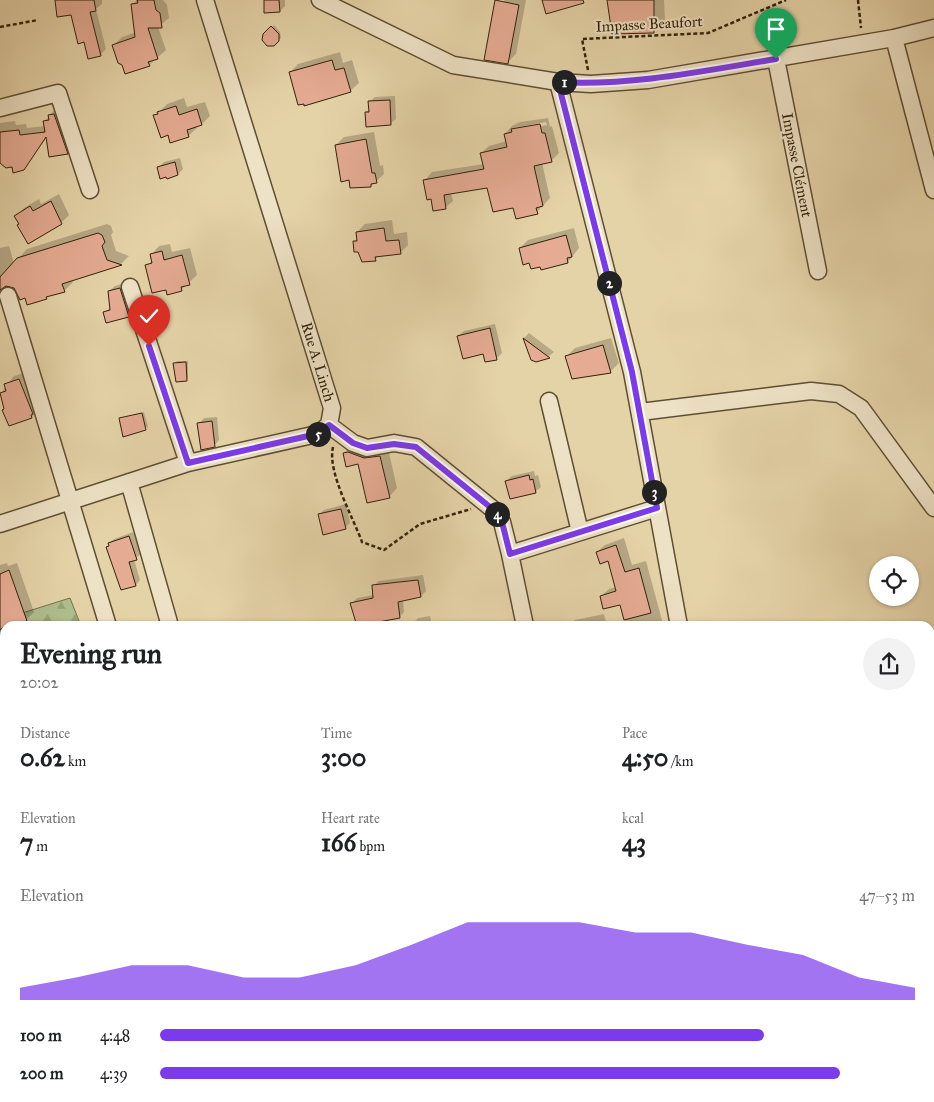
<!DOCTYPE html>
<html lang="en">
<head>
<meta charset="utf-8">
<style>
  body { margin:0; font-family:"IM FELL Great Primer",serif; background:#f2f2f2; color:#202124; height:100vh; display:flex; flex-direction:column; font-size:19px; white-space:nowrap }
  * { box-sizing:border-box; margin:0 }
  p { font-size:16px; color:#757577 }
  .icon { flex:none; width:28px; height:28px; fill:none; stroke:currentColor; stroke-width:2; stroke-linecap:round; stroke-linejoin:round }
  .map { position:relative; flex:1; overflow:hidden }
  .drawer { position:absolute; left:0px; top:621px; width:935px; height:481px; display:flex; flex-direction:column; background:#fff; border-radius:15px 15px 0 0; box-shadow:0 1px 4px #0004 }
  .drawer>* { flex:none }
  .buttons { position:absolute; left:869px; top:556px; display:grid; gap:10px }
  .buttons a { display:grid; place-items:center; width:50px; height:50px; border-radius:50%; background:#fff; box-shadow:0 1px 4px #0004; font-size:25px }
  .pin { position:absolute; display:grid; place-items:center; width:42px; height:42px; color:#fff; margin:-51px -21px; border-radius:50% 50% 50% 0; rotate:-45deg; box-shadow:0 0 5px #0007 }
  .pin .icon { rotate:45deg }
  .km { position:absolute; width:25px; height:25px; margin:-12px; border-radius:50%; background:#222; color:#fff; font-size:14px; line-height:25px; text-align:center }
  .round { display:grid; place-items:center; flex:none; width:52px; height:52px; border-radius:26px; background:#f2f2f2 }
  .summary { display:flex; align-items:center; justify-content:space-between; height:85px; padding:0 20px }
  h1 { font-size:28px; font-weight:700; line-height:38px }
  .stats { display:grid; grid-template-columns:repeat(3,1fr); gap:8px; height:85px; padding:5px 20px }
  .stats div { display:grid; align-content:center }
  .stats b { font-size:25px; font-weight:700 }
  .stats small { font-size:14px; font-weight:400 }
  .stats p { font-size:14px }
  .chart { height:140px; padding:10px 20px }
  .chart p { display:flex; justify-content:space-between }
  .chart svg { width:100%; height:90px; margin-top:5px; fill:#7c3aed; opacity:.7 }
  ul { padding:0 20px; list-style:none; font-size:16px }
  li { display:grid; grid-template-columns:80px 60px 1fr; align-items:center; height:38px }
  li i { height:12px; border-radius:6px; background:#7c3aed }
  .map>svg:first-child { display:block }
  .forest { fill:url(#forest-firs); stroke:#70704a }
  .shadow { fill:#0003; fill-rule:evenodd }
  .building { fill:#e5ab93; stroke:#312109 }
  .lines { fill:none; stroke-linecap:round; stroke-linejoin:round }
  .minor-casing { stroke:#5e4e31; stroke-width:19 }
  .path { stroke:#312109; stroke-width:2.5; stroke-dasharray:4 2.5; stroke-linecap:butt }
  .minor { stroke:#eee2c6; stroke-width:16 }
  .route-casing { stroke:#fff; stroke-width:10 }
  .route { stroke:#7c3aed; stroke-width:6 }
  .labels { text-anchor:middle; stroke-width:4; stroke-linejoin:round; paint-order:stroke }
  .street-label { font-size:15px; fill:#312109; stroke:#eee2c6 }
</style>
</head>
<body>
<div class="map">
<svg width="934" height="1102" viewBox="0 0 934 1102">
  <defs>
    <pattern id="forest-firs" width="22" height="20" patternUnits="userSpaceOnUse" patternTransform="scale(1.25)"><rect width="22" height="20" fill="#afbe8c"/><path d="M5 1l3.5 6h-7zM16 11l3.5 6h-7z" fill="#97a377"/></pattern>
  </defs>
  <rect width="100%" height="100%" fill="#e5d3a8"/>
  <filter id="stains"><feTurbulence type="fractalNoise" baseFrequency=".004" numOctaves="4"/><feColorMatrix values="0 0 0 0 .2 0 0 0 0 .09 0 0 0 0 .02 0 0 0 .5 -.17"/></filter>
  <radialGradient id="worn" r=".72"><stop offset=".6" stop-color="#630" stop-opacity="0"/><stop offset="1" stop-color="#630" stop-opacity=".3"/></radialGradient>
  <path class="forest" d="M70 598 81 626H5V790L0 773V620Z
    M5 862V961L0 949V863Z"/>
  <path class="shadow" d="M57 0H102V4L96 9 106 49 100 55 85 41 72 13Z
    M137 0H163L167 5 169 18 158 27 166 50 149 65 114 45 122 37 136 32 132 5Z
    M265 0H285V6L280 11Z
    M505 0H526L516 54 508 62 494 9Z
    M608 0H664L665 20 654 31Z
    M274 25 280 32 281 38 273 45 264 35Z
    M340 52 343 63 352 60 359 83 350 91 290 72 298 64Z
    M395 96 396 119 390 124 366 112 370 109 369 102 375 97Z
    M184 98 187 107 205 102 210 116 202 124 196 126 197 128 188 136 168 134 155 116 167 104Z
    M56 108 74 146 67 153 47 137 24 169 0 161V123L15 121 16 125 26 124 27 128 45 126 44 122Z
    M548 118 550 127 552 126 559 153 551 161 542 163 550 198 537 212 514 206 488 187 451 193 453 201 445 208 432 198 425 180 432 172 484 164 481 153 489 146 507 141 505 134 512 126 520 122ZM546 122 547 125 511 131 514 128Z
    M374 132 380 166 383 165 384 174 371 186 350 179 336 145 344 137Z
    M180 158 183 169 178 174 168 177 158 168 164 162Z
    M59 194 69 215 61 223H20L16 216 24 208 39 199 41 204Z
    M392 220 394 234 407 232 408 245 400 253 379 256 375 259 359 250 354 242 358 238 357 232 365 224Z
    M107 224 111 226 113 232 111 235 116 251 129 256 121 264 72 280 73 282 64 291 50 294 46 298 26 297 15 287 7 285 9 295 0 303V248L9 246 14 263 27 249Z
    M574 228 579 248 568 262 541 269 520 248 528 240Z
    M170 244 172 252 190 248 197 275 181 290 167 288 147 266 153 260 151 255 159 246Z
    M125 283 134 310 129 315 107 321 104 313 111 307 109 291 115 286Z
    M495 324 502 353 497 358 486 361 484 353 458 336 464 331Z
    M529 333 554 352 549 356 536 361 532 359 524 338Z
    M611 338 619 363 611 371 573 378 567 356 575 348Z
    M177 361H188V378L186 380 175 363Z
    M27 372 40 409 32 417 5 408 0 394 14 376Z
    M144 412 148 427 124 435 120 419Z
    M217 417 219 440 214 446 199 424 204 418Z
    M352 445 388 448 397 488 389 497 359 463 344 453Z
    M534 471 535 476 538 475 541 487 535 492 506 481 512 476Z
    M346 504 350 523 345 528 319 515 324 510Z
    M133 532 141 554 134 559 140 580 136 585 122 589 109 543 114 539Z
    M624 538 632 565 646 561 663 624 668 622 669 626H627L621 603 601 596 609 589 616 587 609 560 597 552 605 545Z
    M7 563 8 566 17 563 34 612 26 620 2 628 0 621V565Z
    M423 575 426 591 421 596 403 600 404 612 399 617 352 603 357 598 374 595 373 586 379 581Z
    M604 614 607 626H560L570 625 575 620Z
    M430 616 432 626H413V623L418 618Z
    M934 936V964L930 945V940Z
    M5 986V997L2 989Z
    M0 1082H5V1098H23L24 1102H0Z
    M930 1091 933 1102H895L894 1098H930Z
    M73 1098H88L78 1102Z
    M312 1098H333L334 1102H313Z
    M432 1098H466L468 1102H432Z
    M544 1098H615L611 1102H545Z
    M646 1098H671L673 1102H646Z"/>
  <path class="building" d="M55 0H94L96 11 90 12 101 56 88 59 84 42 78 44 71 15 57 17Z
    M137 0H154L156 10 160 13 162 28H148L158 59 148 62 150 66 125 74 122 65 118 63 112 45 135 37 131 4 138 3Z
    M264 0H279L280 12 264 13Z
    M495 0 519 5 508 64 484 60Z
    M542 0H583L584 3 546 14Z
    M607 0H654V33L612 34Z
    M271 26 279 34V41L274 46H267L262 40 263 34Z
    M332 60 335 70 344 68 351 92 304 106V104L298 105 289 72Z
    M390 100 391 125 366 127 365 112H369L368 101Z
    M176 106 179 115 197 109 202 125 187 130 189 137 170 143 168 135 161 138 153 115 158 114 157 112Z
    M54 114 68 154 49 157 46 137 24 170 13 173 12 167 6 168 0 163V132L19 130 20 135 45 132 43 121 49 120 48 115Z
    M540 124 542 133H545L552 162 534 166 543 206 536 208 538 214 516 219 513 208 493 212 487 188 444 195 446 209 433 211 431 199 427 200 423 180 484 169 480 153 507 147 504 134 512 132 511 129Z
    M366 139 372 173H375L377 183 371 184V187L350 188 349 180 341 182 335 145Z
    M175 162 178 175 167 179 166 177 160 179 157 167Z
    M51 201 62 224 28 244 17 225 19 224 14 216 30 206 33 211Z
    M384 228 386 241 399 240 401 254 375 257 376 261 362 262 358 252H354L353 241H357L356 232Z
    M98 233 102 235 105 242 102 246 107 260 122 265 62 284 65 292 46 297 47 299 27 305 25 298 20 300 14 288 6 286 0 290V277L17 258Z
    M566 235 572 257 567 258 568 263 541 270 540 267 531 269 529 263 523 265 519 248Z
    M162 251 164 260 182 255 190 285 181 287 182 291 167 295 166 290 152 293 145 265 152 263 150 254Z
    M120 288 129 317 106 323 103 312 110 310 108 291Z
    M490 328 497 360 485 362 483 354 463 359 457 336Z
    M523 338 550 358 536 362 531 360Z
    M603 345 611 373 572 379 565 356Z
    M186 362 187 381 176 382 173 363Z
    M19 379 33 414 31 415 32 418 9 426 2 410 4 409 0 393 6 391 4 384Z
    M142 413 146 430 123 437 119 418Z
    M212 421 215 447 201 450 197 423Z
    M348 452 364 458 380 456 390 498 367 503 358 464 346 467 343 453Z
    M529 475 530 480 533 479 536 493 510 499 505 481Z
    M341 509 346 529 323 535 318 514Z
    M129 536 137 560 129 562 136 586 121 590 106 547 109 546 108 543Z
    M616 545 625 572 639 568 651 613 624 620 620 605 603 609 600 596 616 591 608 561 600 564 596 552Z
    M9 570 27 621 5 626 0 630V574Z
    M418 580 421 597 398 602 400 618 357 626 350 603 373 598 372 585Z"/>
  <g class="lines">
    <g class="minor-casing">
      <path id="minor" d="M320 0 453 65 558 82 591 84 648 80 894 38 934 28
        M894 38 934 190
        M776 59 818 271
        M558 82 632 372 679 626
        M0 108 58 93 90 190
        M130 287 188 463
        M8 296 108 626
        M549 401 580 532
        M640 412 811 391 839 394 861 408 934 508
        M329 425 353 443 367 448 394 443 416 447 495 511 502 522 510 554
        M129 482 170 626
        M0 524 188 463 317 434 329 425 332 408 205 0
        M525 626 510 554 657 508
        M930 712 934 711
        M0 919 5 931
        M930 1036 934 1035
        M186 1098 187 1102
        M384 1098 386 1102
        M480 1098 482 1102
        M672 1098 673 1102
        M799 1098 800 1102
        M227 1102 241 1098"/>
    </g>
    <path class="path" d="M858 0 861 28
      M0 27 38 20
      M588 70 582 39 708 33 786 0
      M333 447C327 472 353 517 362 542L384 550 420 524 471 509"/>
    <use href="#minor" class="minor"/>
  </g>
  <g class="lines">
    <g class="route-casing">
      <path id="route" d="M149 346 188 463 317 434 329 425 353 443 367 448 394 444 416 447 495 511 502 522 510 554 657 508 632 372 558 82C632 86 703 71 776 59"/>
    </g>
    <use href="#route" class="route"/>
  </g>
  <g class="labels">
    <g class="street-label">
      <text transform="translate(649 24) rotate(-3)" y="5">Impasse Beaufort</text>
      <text transform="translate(797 165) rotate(79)" y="5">Impasse Clément</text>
      <text transform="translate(318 362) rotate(73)" y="5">Rue A. Linch</text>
    </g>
  </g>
  <rect width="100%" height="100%" filter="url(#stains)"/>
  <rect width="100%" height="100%" fill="url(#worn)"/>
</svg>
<div class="buttons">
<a><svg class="icon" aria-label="locate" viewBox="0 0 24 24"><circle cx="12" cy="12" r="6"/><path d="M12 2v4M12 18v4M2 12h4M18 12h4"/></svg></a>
</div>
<div class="pin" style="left:776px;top:59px;background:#1e9e55"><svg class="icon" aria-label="arrive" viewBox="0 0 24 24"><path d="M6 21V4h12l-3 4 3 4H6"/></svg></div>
<div class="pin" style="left:149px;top:346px;background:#d93025"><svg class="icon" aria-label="check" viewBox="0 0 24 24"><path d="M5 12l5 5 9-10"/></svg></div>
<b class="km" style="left:564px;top:82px">1</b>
<b class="km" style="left:609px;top:283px">2</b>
<b class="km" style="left:654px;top:492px">3</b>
<b class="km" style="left:497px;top:514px">4</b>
<b class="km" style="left:318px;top:434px">5</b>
<section class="drawer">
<div class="summary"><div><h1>Evening run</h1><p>20:02</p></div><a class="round"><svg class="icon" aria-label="share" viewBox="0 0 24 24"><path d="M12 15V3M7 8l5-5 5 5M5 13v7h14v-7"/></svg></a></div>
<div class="stats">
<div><p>Distance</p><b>0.62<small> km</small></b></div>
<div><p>Time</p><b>3:00</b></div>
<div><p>Pace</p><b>4:50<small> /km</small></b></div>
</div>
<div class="stats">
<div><p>Elevation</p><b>7<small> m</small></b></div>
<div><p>Heart rate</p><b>166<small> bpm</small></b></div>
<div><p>kcal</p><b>43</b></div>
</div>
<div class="chart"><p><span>Elevation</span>47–53 m</p>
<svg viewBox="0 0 160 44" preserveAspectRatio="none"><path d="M0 44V38L10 33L20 27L30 27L40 33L50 33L60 27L70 17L80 6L90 6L100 6L110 11L120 11L130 17L140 22L150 33L160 38V44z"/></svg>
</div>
<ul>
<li><b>100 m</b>4:48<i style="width:80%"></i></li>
<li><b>200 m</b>4:39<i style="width:90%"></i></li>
</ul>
</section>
</div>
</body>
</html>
